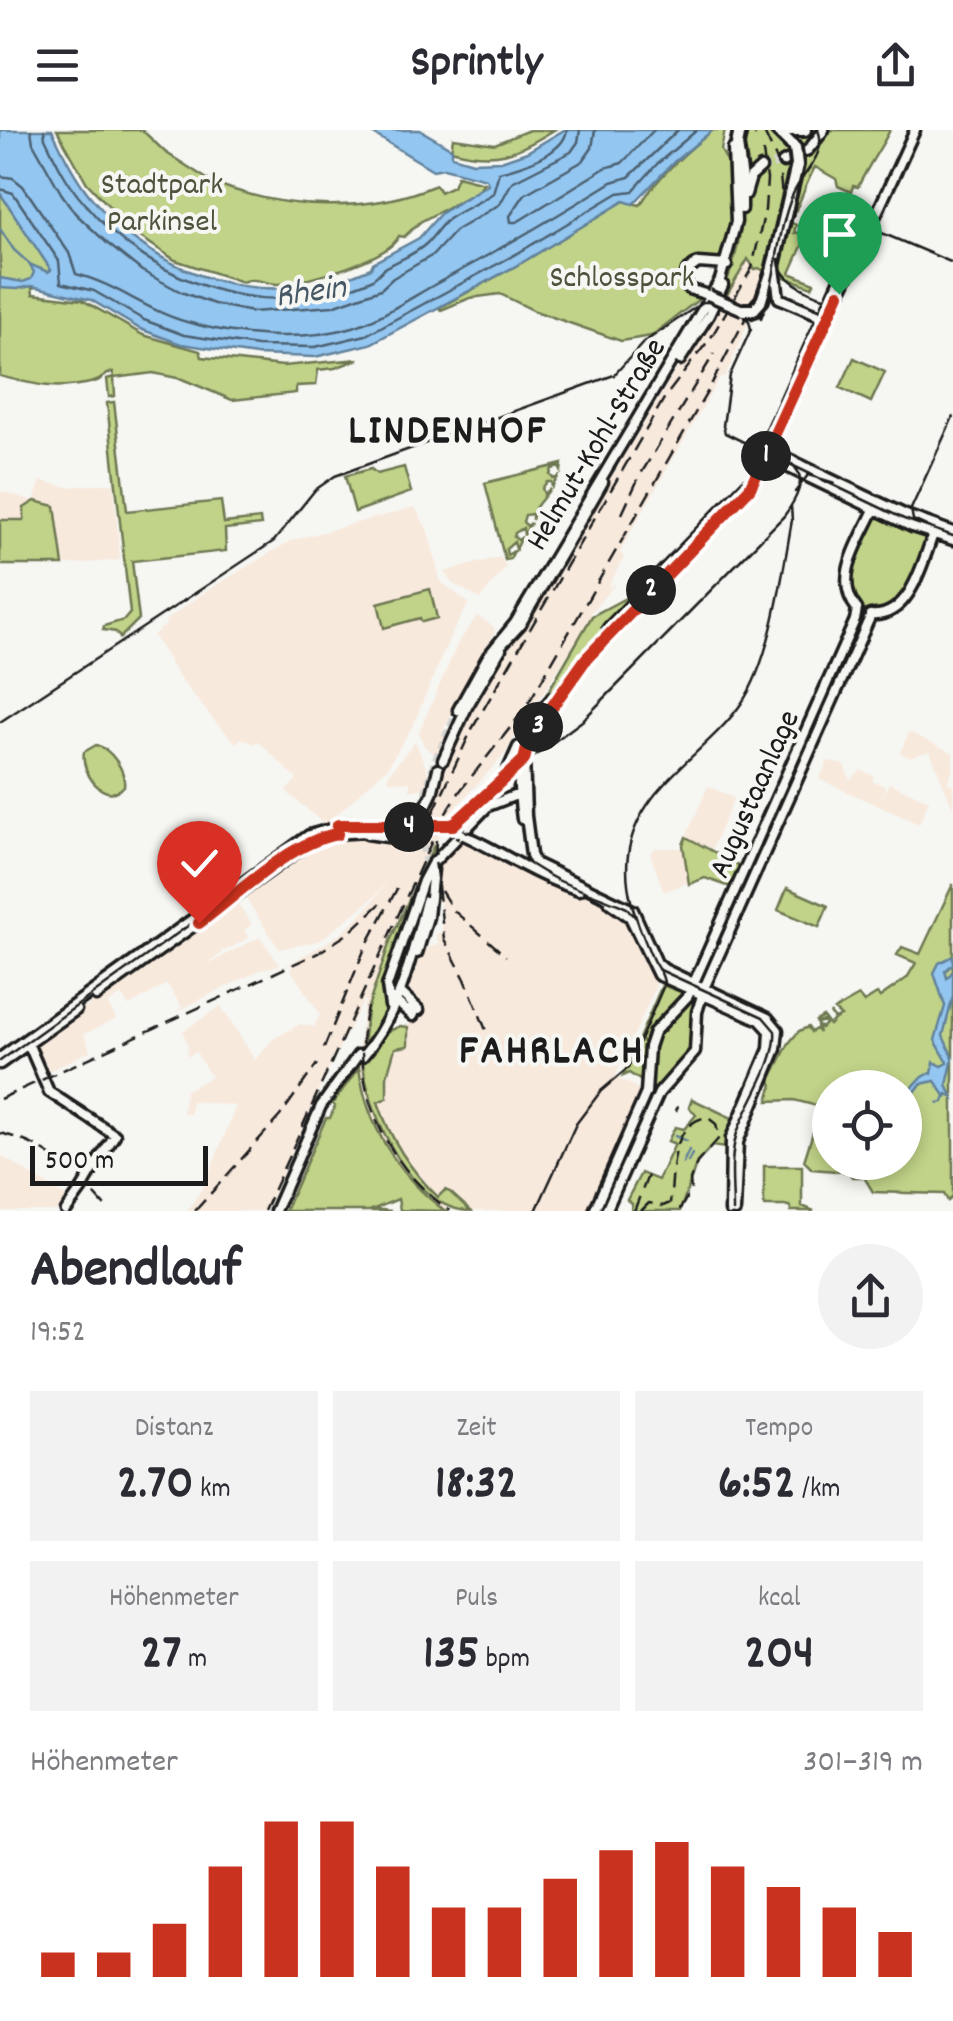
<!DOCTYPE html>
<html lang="de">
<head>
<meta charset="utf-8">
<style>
  body { margin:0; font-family:Dekko,sans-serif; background:#f2f2f3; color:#2b2b33; height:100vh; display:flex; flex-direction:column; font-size:38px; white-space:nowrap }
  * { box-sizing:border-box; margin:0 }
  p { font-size:32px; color:#7c7c81 }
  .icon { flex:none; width:55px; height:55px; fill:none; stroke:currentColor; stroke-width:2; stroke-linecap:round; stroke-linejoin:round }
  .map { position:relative; height:1081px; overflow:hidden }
  .drawer { display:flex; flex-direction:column; background:#fff; flex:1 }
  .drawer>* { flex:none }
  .buttons { position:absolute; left:812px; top:940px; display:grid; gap:20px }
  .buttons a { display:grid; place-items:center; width:110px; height:110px; border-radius:50%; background:#fff; box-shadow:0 5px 15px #0003; font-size:50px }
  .scale { position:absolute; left:30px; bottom:25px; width:178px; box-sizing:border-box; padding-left:10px; border:5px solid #1c1c1c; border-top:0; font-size:28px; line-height:35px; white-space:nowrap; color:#1c1c1c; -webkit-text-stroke:8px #f6f6f2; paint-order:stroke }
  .pin { position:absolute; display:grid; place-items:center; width:85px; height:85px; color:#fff; margin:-102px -42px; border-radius:50% 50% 50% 0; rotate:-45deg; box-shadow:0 0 10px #0007 }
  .pin .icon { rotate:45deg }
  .km { position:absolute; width:50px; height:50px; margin:-25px; border-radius:50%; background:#222; color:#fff; font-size:28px; line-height:50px; text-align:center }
  .round { display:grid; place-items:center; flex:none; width:105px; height:105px; border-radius:52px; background:#f2f2f3 }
  .overview { display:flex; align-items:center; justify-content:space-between; height:170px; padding:0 30px }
  h1 { font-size:55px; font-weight:700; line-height:75px }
  .stats { display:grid; grid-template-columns:repeat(3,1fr); gap:15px; height:170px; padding:10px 30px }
  .stats div { display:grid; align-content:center; border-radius:0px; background:#f2f2f3; text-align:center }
  .stats b { font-size:50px; font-weight:700 }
  .stats small { font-size:28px; font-weight:400 }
  .stats p { font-size:28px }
  .chart { height:280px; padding:20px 30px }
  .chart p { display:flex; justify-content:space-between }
  .chart svg { width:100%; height:180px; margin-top:10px; stroke:#c8321e; stroke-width:6 }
  header { display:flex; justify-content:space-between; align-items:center; height:130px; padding:0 30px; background:#fff; font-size:45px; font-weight:700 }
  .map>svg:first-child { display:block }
  .built { fill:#f8e9dd }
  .green { fill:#c0d388; stroke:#6e7852; stroke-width:2.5; fill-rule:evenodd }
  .water { fill:#93c6f0; stroke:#63829b; stroke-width:2.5 }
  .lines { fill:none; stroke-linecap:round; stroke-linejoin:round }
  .shore { stroke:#4c6071; stroke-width:2.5 }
  .stream { stroke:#63829b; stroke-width:2.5 }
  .major-tunnel { stroke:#d5d5d2; stroke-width:8; stroke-dasharray:8 4; stroke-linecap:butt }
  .major-casing { stroke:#1c1c1c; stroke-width:15 }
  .highway-casing { stroke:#1c1c1c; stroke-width:18 }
  .major { stroke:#f6f6f2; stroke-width:8 }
  .highway { stroke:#f6f6f2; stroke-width:10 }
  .tram { stroke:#1c1c1c; stroke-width:2.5 }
  .rail { stroke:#1c1c1c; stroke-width:2.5; stroke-dasharray:15 8; stroke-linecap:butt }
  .major-bridge-casing { stroke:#1c1c1c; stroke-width:15; stroke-linecap:butt }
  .highway-bridge-casing { stroke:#1c1c1c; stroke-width:18; stroke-linecap:butt }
  .major-bridge { stroke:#f6f6f2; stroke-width:8 }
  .highway-bridge { stroke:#f6f6f2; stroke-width:10 }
  .route-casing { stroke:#fff; stroke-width:20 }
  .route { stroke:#c8321e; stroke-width:12 }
  .labels { text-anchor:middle; stroke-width:8; stroke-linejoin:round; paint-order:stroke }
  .park-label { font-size:32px; fill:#4d533c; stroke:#f6f6f2 }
  .street-label { font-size:32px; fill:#1c1c1c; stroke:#f6f6f2 }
  .water-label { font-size:35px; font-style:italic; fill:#465866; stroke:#f6f6f2 }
  .district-label { font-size:42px; font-weight:bold; letter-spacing:2.5px; fill:#1c1c1c; stroke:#f6f6f2 }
</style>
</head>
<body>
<header><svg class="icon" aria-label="menu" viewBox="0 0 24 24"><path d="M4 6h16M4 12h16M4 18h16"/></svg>Sprintly<svg class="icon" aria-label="share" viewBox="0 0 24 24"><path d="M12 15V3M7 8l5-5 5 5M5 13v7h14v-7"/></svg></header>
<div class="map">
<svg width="953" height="1081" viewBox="0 0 953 1081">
  <rect width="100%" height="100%" fill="#f6f6f2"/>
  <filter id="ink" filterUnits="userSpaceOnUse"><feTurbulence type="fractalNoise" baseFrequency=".01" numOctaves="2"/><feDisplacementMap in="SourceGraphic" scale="20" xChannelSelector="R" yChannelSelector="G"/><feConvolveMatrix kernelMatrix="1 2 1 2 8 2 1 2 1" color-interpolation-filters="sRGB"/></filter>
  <g filter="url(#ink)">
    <path class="built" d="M782 38 766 151 725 247H720L629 405 620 423 624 427 607 459 616 453 591 482 592 486 503 626 446 688 438 704 436 727 434 729 433 716 397 792 372 864 365 891 362 923 373 978 388 1012 404 1036 424 1058 452 1081H445L435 1074 407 1046 385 1014 372 987 357 930 365 868 324 948 266 1081H187L205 1054 236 976 192 971 190 984 183 983 185 961 211 947 196 922 187 927 188 917 183 901 221 876 255 930 273 909 300 894 314 897 320 884 290 839 298 834 286 836 341 804 369 776 388 751 370 771 319 811 279 819 243 764 318 711 372 708 406 712 402 729 457 604 666 256 744 136Z
      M41 351 67 357 114 353 120 430 63 435 62 417 35 371 24 378 25 417 35 418V436L0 435V361L34 371Z
      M415 377 428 401 441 452 469 473 450 507 413 595 387 638 325 695 286 661 297 649 258 611 254 614 242 608 236 613 213 589 180 549 153 505 166 495 165 491 208 460 290 411Z
      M500 427 506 437 480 469 452 453 444 442Z
      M477 486 494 497 495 502 444 598V615L439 622 433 623 424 616 419 602 458 513Z
      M909 602 953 623V640L947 652 953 655V678L930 621 909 627 900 623Z
      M415 611 428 642 425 658 410 661V652L389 651 388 645Z
      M828 631 844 635 850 650 861 640 874 646 872 651 885 656 880 670 889 653 929 670 919 694 819 649Z
      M708 656 734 668 712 719 686 707Z
      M460 708 546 753 588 766 621 783 627 787 656 856 615 947 639 959 641 965 589 1081H471L446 1061 439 1068 402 1024 377 972 387 968V946L395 918 408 915V895L418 868 407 862 422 820 439 814 435 805 442 802 437 736Z
      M655 718H685L689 752 664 762 650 724Z
      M236 771 252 794 244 800 249 808 224 821 221 818 222 823 206 835 260 807 280 835 260 840 175 882 182 877 167 854 129 876 121 865 108 874 116 889 84 904 90 921 43 944 31 916Z
      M0 1025 68 1068 61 1081H0Z"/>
    <path class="green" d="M57 0H142L165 22 207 49 205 55 217 60 220 55C289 81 370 83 436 55L440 62 453 56 457 46 484 53 476 62 420 92 404 107 399 106C389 129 307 152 281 154 267 155 255 146 242 152L175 130 124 96 126 94 87 53Z
      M529 0H554C516 23 497 33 451 20L453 8 495 14Z
      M713 0H725L721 20 732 41 735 88 725 134 701 131 686 139 692 164 702 167 651 206 621 211 535 181 500 164 470 168 441 180 439 178 523 132 624 71 640 75C659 45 685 23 713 0Z
      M741 0H752L755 5 758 0H890C880 20 869 34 858 57L853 56 851 62 838 56 836 49 815 37C805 54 801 73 790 92L796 95 794 103 804 102 807 94 811 96 790 143 814 153 812 157 782 146 776 148 759 138 755 139 748 129 725 168 721 166C748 104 744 66 741 0Z
      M0 40 65 135 43 155 32 158 33 164 82 170 143 205 200 221 202 227 283 236 359 229 335 238 318 240 316 255 296 256V263L232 270 182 249 153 243 114 248 115 266 109 267 107 249 114 247 113 242C103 244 103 250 94 252 58 261 35 255 0 246Z
      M854 228 885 242 871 272 840 258Z
      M114 272 127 381 221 371 224 393 260 389 261 395 225 399 226 421 132 431 139 489 120 508 116 502 103 500 104 496 124 490 130 483 107 273Z
      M562 334 561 341 559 337 552 339 550 345 554 349 558 347 552 357 551 352H547L542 358 544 364 550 359 535 378 532 390V384L525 385 523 392 527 396 531 393 524 405 523 398 515 403 514 407 518 410 522 407 516 419 514 412 506 419 507 425 514 421 510 429 505 430 485 353Z
      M404 337 411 362 355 382 345 346 371 339 377 344Z
      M35 371 55 376 63 435H0V390H24V378Z
      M876 381 931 406C917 439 903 505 855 475L848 444Z
      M430 459 437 488 422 492 420 488 384 498 378 473Z
      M635 463 637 464 531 591 592 486Z
      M802 614 809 617 704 854 700 853 702 841Z
      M96 615C111 619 126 640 124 656 105 677 80 642 84 622Z
      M686 707 742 737 733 758 705 748 689 754 683 715Z
      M434 715V729L393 840 387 879 363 916 367 880 390 811Z
      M953 754V1067L948 1071 944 1064 873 1062 864 1047H852L848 1042 812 1039 804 1031 821 977 794 970 768 971 772 956 770 950 789 913 799 901 808 897 811 902 816 899 819 903 817 895 821 898 825 894 823 891 818 893 816 891 823 887 829 895 834 890 830 883 835 889 841 886 834 880 859 866 864 872 877 864 880 867 907 848 916 833 897 825 902 817 920 824ZM830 958H905V1032H830Z
      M787 758 828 776 819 797 778 780Z
      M662 855 681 862 682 870 659 890 646 912 641 911 646 914 643 952 629 943 623 946Z
      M691 864 698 868 693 922 668 950 604 1081H595L647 963 655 904Z
      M400 896 408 897V916L395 918 387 946V968L378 972C390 1009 410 1040 438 1067L445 1060 450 1062 471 1081C412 1081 369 985 363 934L387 902Z
      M359 938C367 996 398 1046 445 1081L400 1080 398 1069 374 1079 391 1081H285L326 988H330L335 976 332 974Z
      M692 969 734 989 726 1018 712 1016 697 1032 680 1081H631L632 1074 627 1070 641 1043 658 1050 675 1014 668 1011 675 997 684 999 696 985 689 977Z
      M764 1036H802V1076L814 1081H791L790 1076H764Z"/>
    <path class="water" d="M0 0H52C63 23 74 46 90 66 160 152 271 183 371 138L373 133 419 108 441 83 488 54 486 49 444 38 433 40 367 0H420L452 19V26L473 32 501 31 527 22 564 0H713L675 31 633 74 624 71 523 132 370 214 315 227 256 225 181 214 140 199 91 170 32 156 17 159 0 158V148L23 152 31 149 34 142 29 134 48 142 51 140 0 63Z
      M953 826V834L945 841 947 848 953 841V866L943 906 953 928 947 955 953 968 947 964 946 967 935 951 921 954 905 975C905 964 920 945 932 943L934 932 942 936 948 933 935 910 945 876 934 843 939 833Z"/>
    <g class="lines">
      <path class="shore" d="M31 0 33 13 61 63 75 83 108 114 142 141 181 162 214 174 252 182 333 176 381 159 393 148 433 125 455 101 500 74 512 52 571 22 578 12 580 0
        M44 0 45 8C56 31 67 54 84 73 153 156 270 195 371 150 379 146 380 140 388 136 401 129 416 124 427 113 434 106 439 97 447 90 461 80 479 73 493 63L499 42C520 37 564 24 567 0
        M595 0 592 18 583 31 525 64 510 86 511 92H517L605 38 622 33 654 0
        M0 46 13 48 23 56 69 123 76 144C116 154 147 181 187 192 238 207 302 212 353 197 381 188 409 169 434 155 495 122 554 88 612 52L629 47 678 0
        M0 59 13 63 59 131 61 153 94 161 144 190 184 205 257 216 315 217 366 205 518 123 618 63 633 61 657 34 697 0"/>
      <path class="stream" d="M0 99 14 120 32 136
        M938 973 943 972 945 966
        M675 1006 687 1011
        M688 1032 692 1024
        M683 1033 689 1020"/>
      <path class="major-tunnel" d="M761 38 783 32
        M422 770 427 741 419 693 422 676 435 631 458 580"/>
      <g class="major-casing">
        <path id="major" d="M783 32 808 20 824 0
          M746 64 751 47 761 38
          M742 79V50
          M775 138 779 168 817 184 822 189
          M708 165 689 159 685 150 687 141 698 133 727 135
          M680 230 709 185 723 155
          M770 320 906 385 953 402
          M766 327 912 397 953 410
          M758 332 840 149
          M857 479C831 447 863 407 876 375
          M870 485C910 489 923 432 934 401
          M608 498 747 354
          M496 521 520 495 603 352
          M458 580 488 526 515 493 720 150 736 92 733 19
          M443 630 467 577 501 519
          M506 644 518 617
          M522 689C515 639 516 606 552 568
          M446 696 458 692 517 636
          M367 704 401 709 412 705 432 664 438 639
          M462 704C501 722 537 747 579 760
          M610 773 630 787 658 845 760 890 770 901 769 919 731 1008 730 1081
          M417 823 428 787 433 739
          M400 862 419 880H408
          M96 866 312 711 334 704 381 701
          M393 869 413 886
          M390 876 387 856 423 751 432 734 488 676 519 664
          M28 913 49 962 115 1005 100 1028
          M363 926C400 882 412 826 426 771
          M0 928 309 705 349 694 412 697
          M0 934 76 880
          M66 1081 81 1060
          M275 1081 321 976 358 925
          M594 1081 646 963 649 917 654 902 688 866 855 490 857 479
          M606 1081 659 963 695 922 697 882 705 856 871 485
          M735 1081 738 1012 776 919 778 900 768 888 664 839 657 833 633 780 535 733 531 725 526 686 524 626 528 615 558 565 592 521 751 357 915 0"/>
      </g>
      <g class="highway-casing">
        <path id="highway" d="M740 0 737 15 742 50
          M777 0 795 18
          M783 0H805
          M753 180 762 170 772 141 797 35"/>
      </g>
      <use href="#major" class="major"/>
      <use href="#highway" class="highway"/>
      <path class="tram" d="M779 129C778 149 809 163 827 168L837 163 863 105 870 98 953 133
        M742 184 749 191 751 199 730 245 723 296 725 303 904 389 953 406
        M761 188C778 148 776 103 793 64 802 43 828 24 818 0
        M795 362 808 345 835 353
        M926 396 913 390 911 379 953 287
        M0 592 274 411 315 360 335 346 614 245 643 213 703 172H719L752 189 760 186 765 177
        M442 698C478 697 517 727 548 745 568 757 604 767 627 778L636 788
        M658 839 763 887 775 901C778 931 747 974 737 1003 729 1028 733 1055 733 1081
        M0 931 313 706 339 700 456 697 524 634 582 591 784 386C795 371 809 349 792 334
        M536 1081 576 994 601 961 628 938 664 855C664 843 656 838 652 828 638 794 623 762 628 725 637 656 705 626 741 574 771 532 783 441 792 390L791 376"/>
      <path class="rail" d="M622 384 639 347 714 224
        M433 683 472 599 665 267 712 206 752 138 765 80 767 49 763 22
        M436 710 435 730 444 809 465 849 488 905
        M441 761 453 780 506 826
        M367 877C348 956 385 1035 450 1081
        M324 918 365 818 399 755
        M0 969 318 823 349 803 380 774
        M676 981 678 976
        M0 1003C49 1015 78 1044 109 1081
        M195 1081 280 986 317 934
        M264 1081 441 691 460 661 525 579 710 257 757 166 767 136 782 67 779 35 763 0
        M634 1081 649 1043
        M641 1081 649 1073 663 1076 670 1073C674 1044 669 994 707 987L716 994 719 1008 697 1033 690 1050 691 1060 679 1081"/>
      <g class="major-bridge-casing">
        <path id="major-bridge" d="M708 165 743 180
          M412 697 446 696
          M458 702 462 704
          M81 1060 100 1028"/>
      </g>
      <g class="highway-bridge-casing">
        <path id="highway-bridge" d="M795 18 797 35
          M743 180H753"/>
      </g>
      <use href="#major-bridge" class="major-bridge"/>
      <use href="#highway-bridge" class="highway-bridge"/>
    </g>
  </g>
  <g class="lines" filter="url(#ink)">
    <g class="route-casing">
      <path id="route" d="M199 793C237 765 290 712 337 704L338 695H453L524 630 528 614 544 588 586 529 750 358 839 164"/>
    </g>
    <use href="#route" class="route"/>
  </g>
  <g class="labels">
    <g class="park-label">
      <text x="162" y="63">Stadtpark<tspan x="162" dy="37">Parkinsel</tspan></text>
      <text x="622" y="156">Schlosspark</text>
    </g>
    <g class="street-label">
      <text transform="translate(594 313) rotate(-59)" y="11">Helmut-Kohl-Straße</text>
      <text transform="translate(752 663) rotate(-66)" y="11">Augustaanlage</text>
    </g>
    <g class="water-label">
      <text transform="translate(310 159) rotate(-8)" y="12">Rhein</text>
    </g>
    <g class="district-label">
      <text x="448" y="312">LINDENHOF</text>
      <text x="552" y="932">FAHRLACH</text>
    </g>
  </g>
</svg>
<div class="buttons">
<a><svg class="icon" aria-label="locate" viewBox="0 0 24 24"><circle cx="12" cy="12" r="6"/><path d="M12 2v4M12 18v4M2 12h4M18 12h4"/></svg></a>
</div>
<div class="scale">500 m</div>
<div class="pin" style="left:839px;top:164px;background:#1e9e55"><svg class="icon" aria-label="arrive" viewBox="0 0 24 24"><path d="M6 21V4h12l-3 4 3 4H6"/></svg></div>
<div class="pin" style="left:199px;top:793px;background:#d93025"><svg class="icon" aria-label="check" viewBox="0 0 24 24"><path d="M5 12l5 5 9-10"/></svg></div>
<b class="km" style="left:766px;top:326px">1</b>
<b class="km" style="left:651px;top:460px">2</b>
<b class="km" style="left:538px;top:597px">3</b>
<b class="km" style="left:409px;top:697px">4</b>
</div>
<section class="drawer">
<div class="overview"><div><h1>Abendlauf</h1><p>19:52</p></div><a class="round"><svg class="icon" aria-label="share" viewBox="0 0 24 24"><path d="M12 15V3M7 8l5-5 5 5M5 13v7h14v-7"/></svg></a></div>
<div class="stats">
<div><p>Distanz</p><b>2.70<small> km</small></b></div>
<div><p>Zeit</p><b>18:32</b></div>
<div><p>Tempo</p><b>6:52<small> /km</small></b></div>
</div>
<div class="stats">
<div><p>Höhenmeter</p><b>27<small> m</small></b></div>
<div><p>Puls</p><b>135<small> bpm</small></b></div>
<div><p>kcal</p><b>204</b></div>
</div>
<div class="chart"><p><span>Höhenmeter</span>301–319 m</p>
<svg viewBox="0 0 160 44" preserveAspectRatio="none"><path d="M5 44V38M15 44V38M25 44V31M35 44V17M45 44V6M55 44V6M65 44V17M75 44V27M85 44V27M95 44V20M105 44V13M115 44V11M125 44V17M135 44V22M145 44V27M155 44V33"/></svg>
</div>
</section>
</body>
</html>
